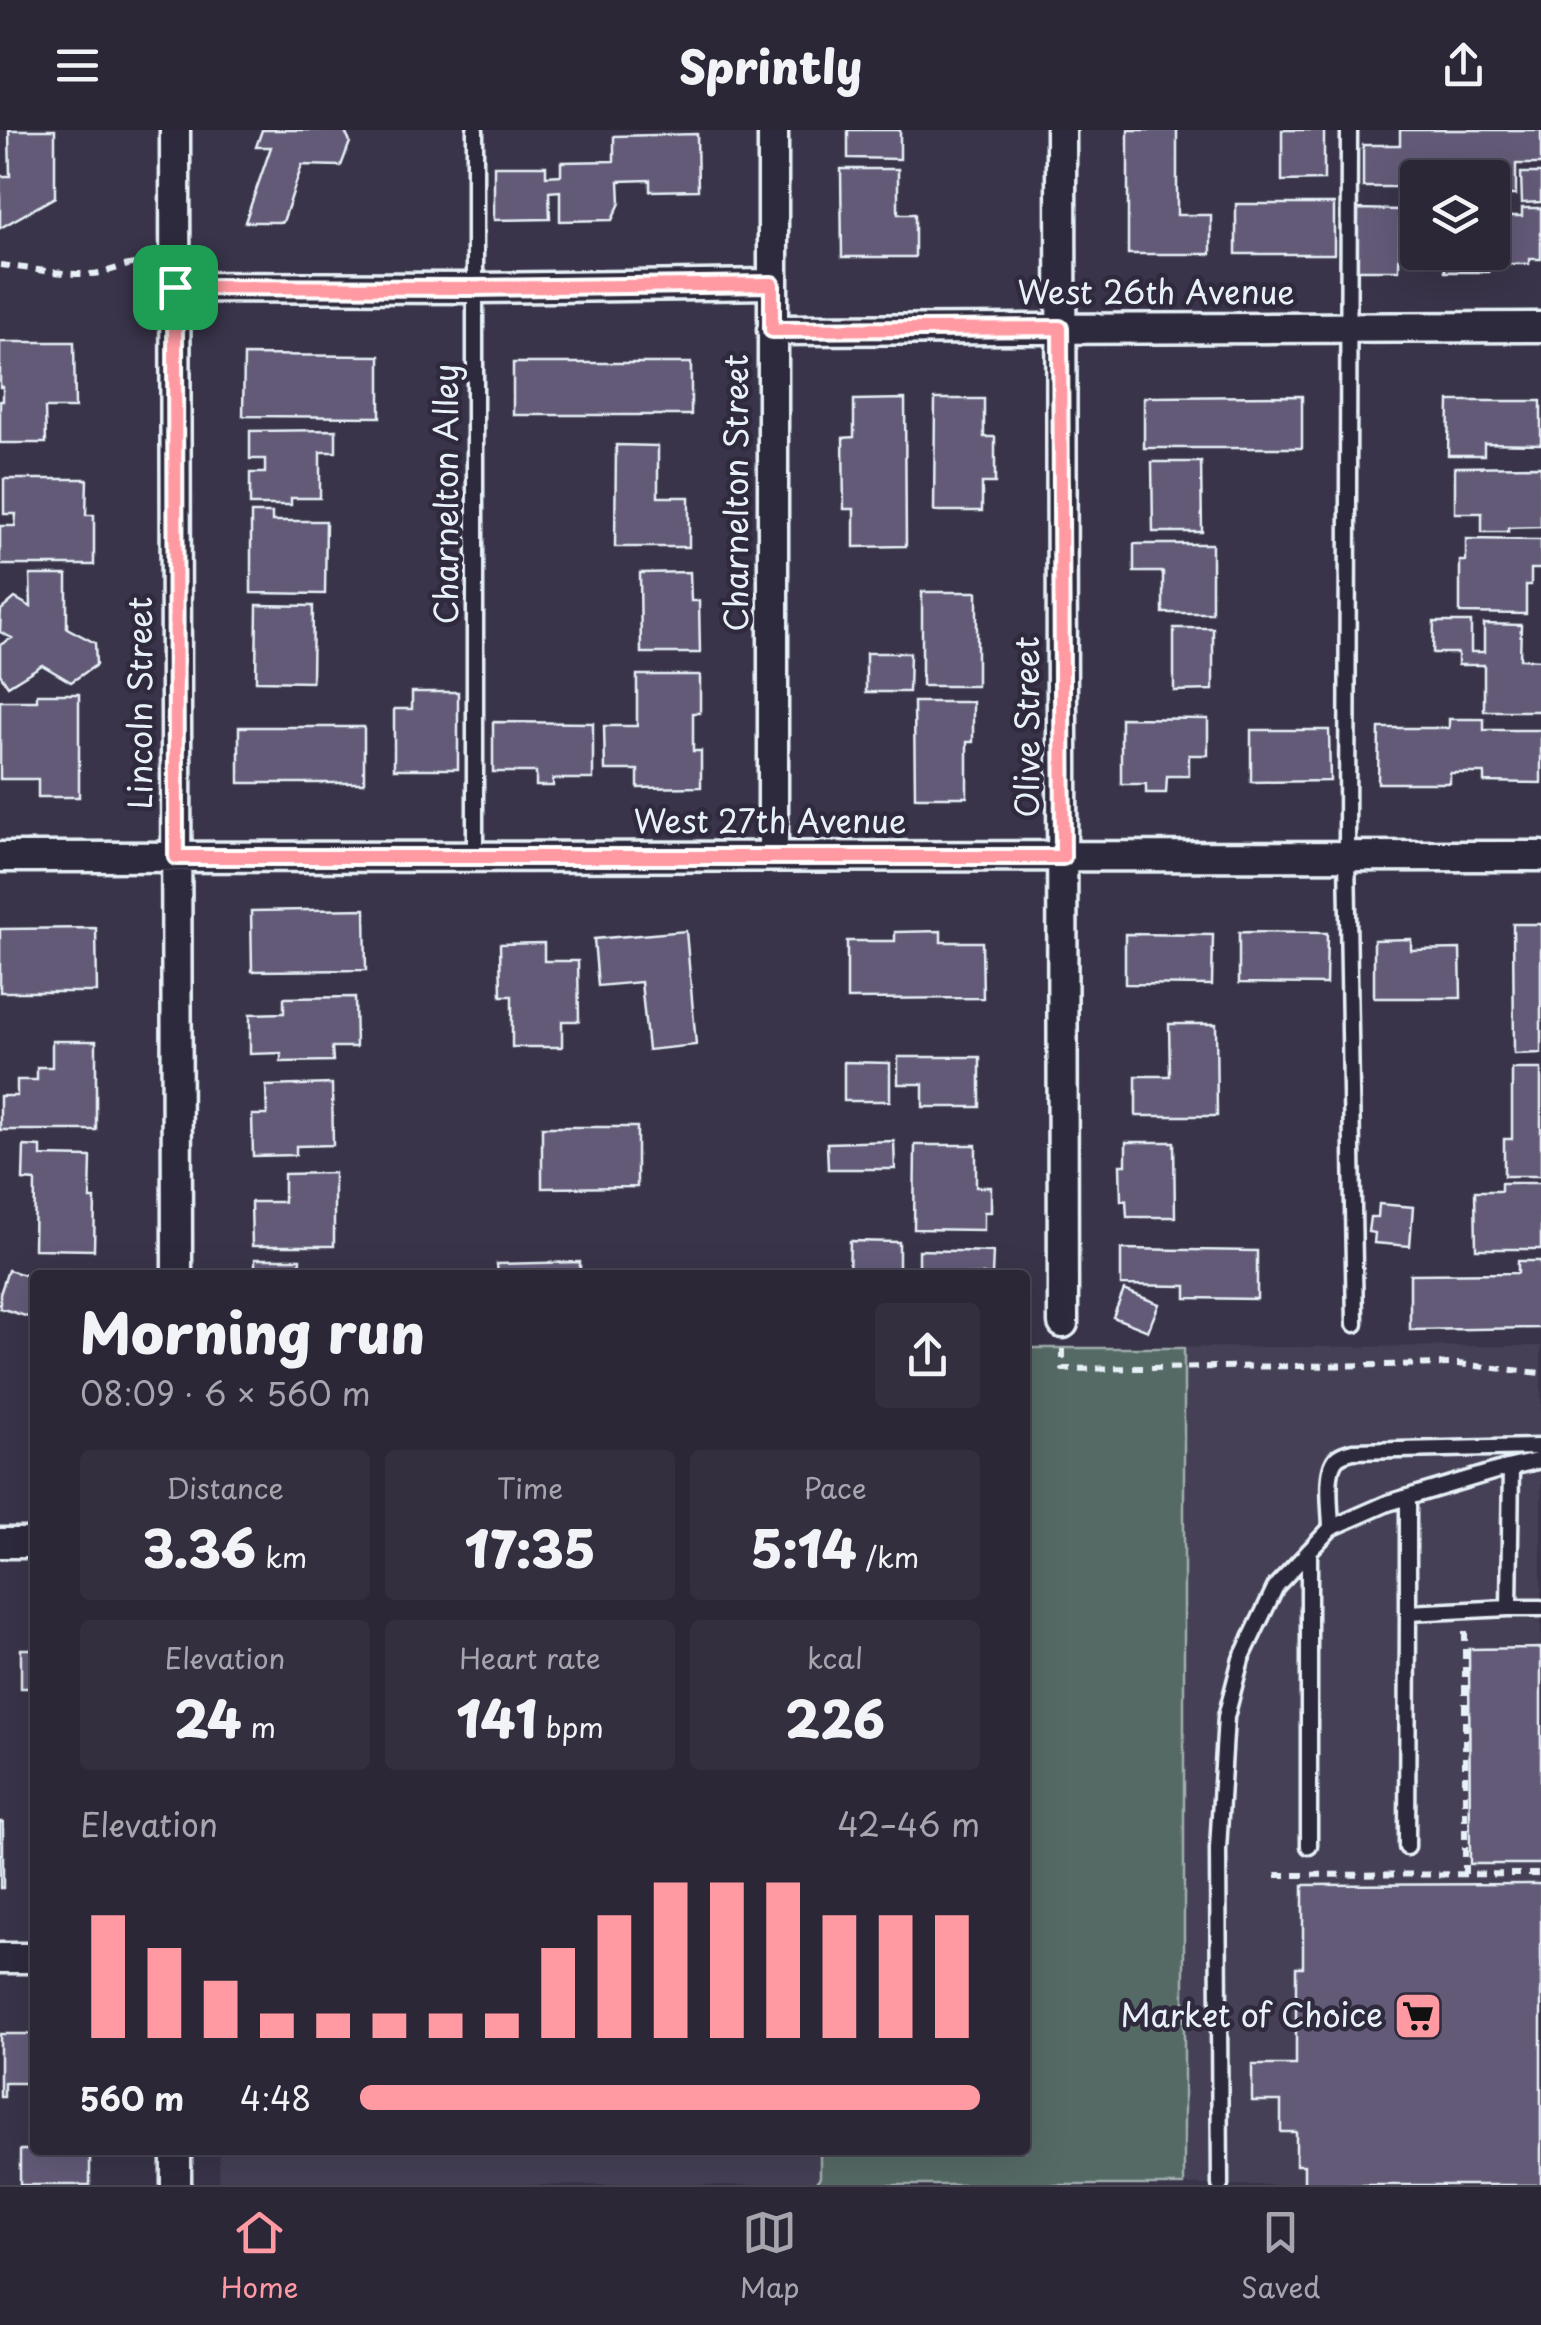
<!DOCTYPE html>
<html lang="en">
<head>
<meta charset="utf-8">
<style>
  body { margin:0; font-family:"Playpen Sans",sans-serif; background:#332f3f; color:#f1f3f6; height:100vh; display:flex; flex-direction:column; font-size:38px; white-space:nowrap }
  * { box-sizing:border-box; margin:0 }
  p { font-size:32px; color:#a6a5ad }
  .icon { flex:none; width:55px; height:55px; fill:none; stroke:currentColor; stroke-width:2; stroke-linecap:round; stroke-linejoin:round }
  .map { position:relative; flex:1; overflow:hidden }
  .drawer { position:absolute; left:30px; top:1140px; width:1000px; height:885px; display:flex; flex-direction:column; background:#2b2737; border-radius:10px; box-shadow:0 10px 40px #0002,0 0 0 2px #474452 }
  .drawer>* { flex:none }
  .controls { position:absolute; left:1400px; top:30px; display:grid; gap:20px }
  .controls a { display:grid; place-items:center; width:110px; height:110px; border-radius:10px; background:#2b2737; box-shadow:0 10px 40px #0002,0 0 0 2px #474452; font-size:50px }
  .pin { position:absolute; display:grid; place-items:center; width:85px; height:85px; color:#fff; margin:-42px; border-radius:20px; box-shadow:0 5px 15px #0006 }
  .round { display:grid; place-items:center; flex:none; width:105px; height:105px; border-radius:10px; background:#332f3f }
  .overview { display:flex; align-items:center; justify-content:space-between; height:170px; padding:0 50px }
  h1 { font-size:55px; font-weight:800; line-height:75px }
  .stats { display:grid; grid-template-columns:repeat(3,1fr); gap:15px; height:170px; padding:10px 50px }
  .stats div { display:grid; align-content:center; border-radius:10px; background:#332f3f; text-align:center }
  .stats b { font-size:50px; font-weight:800 }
  .stats small { font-size:28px; font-weight:400 }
  .stats p { font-size:28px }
  .chart { height:280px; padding:20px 50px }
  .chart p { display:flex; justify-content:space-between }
  .chart svg { width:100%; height:180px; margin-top:10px; stroke:#ff9aa2; stroke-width:6 }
  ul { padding:0 50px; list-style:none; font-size:32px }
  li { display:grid; grid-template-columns:160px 120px 1fr; align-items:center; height:75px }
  li i { height:25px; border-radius:12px; background:#ff9aa2 }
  header { display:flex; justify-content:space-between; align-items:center; height:130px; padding:0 50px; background:#2b2737; font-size:45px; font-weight:800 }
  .tabs { display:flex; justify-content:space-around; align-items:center; height:140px; border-top:2px solid #474452; background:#2b2737; font-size:28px; color:#a6a5ad }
  .tabs a { display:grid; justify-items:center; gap:5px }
  .tabs .selected { color:#ff9aa2 }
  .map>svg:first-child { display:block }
  .built { fill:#453f57 }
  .green { fill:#576b65; stroke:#a0aeae; stroke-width:2.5 }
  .building { fill:#625a77; stroke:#e8f1f8; stroke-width:2.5 }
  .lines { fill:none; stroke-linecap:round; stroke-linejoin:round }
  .service-casing { stroke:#e8f1f8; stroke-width:21 }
  .minor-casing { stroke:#e8f1f8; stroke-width:35 }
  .path { stroke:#e8f1f8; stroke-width:6; stroke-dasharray:10 8; stroke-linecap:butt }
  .service { stroke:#2f2a3d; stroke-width:14 }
  .minor { stroke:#2f2a3d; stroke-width:28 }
  .route-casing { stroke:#fff; stroke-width:20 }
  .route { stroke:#ff9aa2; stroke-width:12 }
  .labels { text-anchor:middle; stroke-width:9; stroke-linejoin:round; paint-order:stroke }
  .street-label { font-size:32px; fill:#e8f1f8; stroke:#2f2a3d }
  .poi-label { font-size:32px; fill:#e8f1f8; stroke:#2f2a3d; text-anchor:end }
</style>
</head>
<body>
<header><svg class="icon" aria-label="menu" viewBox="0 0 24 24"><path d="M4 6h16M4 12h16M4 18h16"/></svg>Sprintly<svg class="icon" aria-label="share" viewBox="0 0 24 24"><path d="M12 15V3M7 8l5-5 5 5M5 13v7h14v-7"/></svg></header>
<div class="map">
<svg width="1541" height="2055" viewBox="0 0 1541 2055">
  <rect width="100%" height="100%" fill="#393449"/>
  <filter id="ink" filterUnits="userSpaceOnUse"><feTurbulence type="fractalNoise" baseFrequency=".01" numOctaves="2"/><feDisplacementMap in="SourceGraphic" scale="20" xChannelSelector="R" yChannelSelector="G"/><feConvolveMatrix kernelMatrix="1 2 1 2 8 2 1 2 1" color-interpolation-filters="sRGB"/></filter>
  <g filter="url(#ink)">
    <path class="built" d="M1541 1216V2055H219V2020H1025V1218Z"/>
    <path class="green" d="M1025 1218H1184V2055H814L820 2047V2020H1025Z"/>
    <path class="building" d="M9 0H55V67L0 98V46H10Z
      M262 0H344L350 12 341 36 302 35 283 92H245L271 17H256Z
      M848 0H900V29L848 28Z
      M1128 0H1177V85H1211V124H1128Z
      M1282 0H1324V50L1282 51Z
      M1400 0H1541V34H1516V65H1492V48H1439V39H1411L1410 57H1363V15H1400Z
      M697 4 698 60 650 61V50L619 51 620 73 612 90 560 91V61L549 62 550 89 494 90V36H546V46L561 45V32L614 31V6Z
      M841 39H898V84H915V127H842Z
      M1521 43H1541V72L1522 73Z
      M1236 74H1334V124H1236Z
      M1522 78H1541V129H1529V134H1489V142H1445V130H1424V122H1492V86H1522Z
      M1358 79 1400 80 1399 140H1357Z
      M0 212H74L75 278H45L46 313H0V271H3V257H0Z
      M244 225 380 226V287L243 286Z
      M513 233H691V285H513Z
      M1302 266V318H1144V267Z
      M905 269 906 416 854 417V379H844L843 308 854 307V270Z
      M935 269H984V307H995V353H982V381H934Z
      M1449 271H1541V314L1484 313V325H1448Z
      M336 300V322H320V368H291V375H250V343H265V329H250V301Z
      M616 315 658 316V367H689V417H615Z
      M1152 332H1201L1202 402H1153Z
      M1541 336V397L1508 398V402H1482V383H1455V337Z
      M4 349H87L86 385H94V435H0V396H15L16 384H4Z
      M251 383H272V391H326L325 464 251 463Z
      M1466 409 1541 410V439H1531V455H1526V484L1460 483V431H1466Z
      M1134 414H1212V483H1163V442H1134Z
      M690 442 691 471H699L700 523H641L640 443Z
      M30 445H67V498L95 513 96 535 71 552 42 535 8 556 0 544V515L12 508 0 502 1 480 15 468 31 477Z
      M922 462H977V556H922Z
      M257 475 313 476 312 552 256 551Z
      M1434 492H1471V522H1484V494L1521 495 1520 529 1541 530V581H1484V535H1458V523H1433Z
      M1174 498H1213V560L1174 561Z
      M866 523H910L909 562H866Z
      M637 545H700V583H693V621H701V657L638 658V640H605L604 596H637Z
      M412 562H458V639H394V579H412Z
      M37 564H79V667H38V649H0V571H37Z
      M914 572H973V612H967V667H915Z
      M1121 588 1208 589V625H1189V646H1167L1166 663H1146V654H1121Z
      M1449 589H1484V600H1541V653L1484 652V643H1450V653H1378L1379 598H1449Z
      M493 592 593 593V649H553V656H536V642H493Z
      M239 597H364V653H239Z
      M1251 600H1329L1330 651 1251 652Z
      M365 779 366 840 252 841 251 781Z
      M1513 794H1541V923L1514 924Z
      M96 798 97 862H0V799Z
      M686 801 696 915 648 920 641 852 598 856 594 809Z
      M941 801V812H982L983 868 847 869V811H895V802Z
      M1239 802 1327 803 1326 854 1239 853Z
      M1125 804 1213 805 1212 855 1125 854Z
      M1411 809V820L1460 819 1461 868H1374V810Z
      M544 813V831H578L579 891H562V917H512V866H501L500 814Z
      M355 867 356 917H332L333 931 281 932V923L250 924V884L284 883V868Z
      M1169 894H1216L1217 986H1136V946H1170Z
      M52 911H96V1000H0V966H17V950H37V937H52Z
      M898 927H980V977H923V954H898Z
      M844 932 890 933V971H844Z
      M1512 939H1541V1046H1504V1009H1512Z
      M332 954 333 1015 296 1016V1025L253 1026 252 985H267L266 956Z
      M542 997H637V1057L542 1058Z
      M894 1011 895 1039H828L827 1013Z
      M1126 1012H1174L1175 1087H1127L1126 1070 1121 1071 1120 1035H1126Z
      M915 1015H976V1057H991V1082H984V1100L914 1099Z
      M24 1016 41 1017V1026L91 1027 90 1069H95L94 1120 34 1119 35 1051 23 1050Z
      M334 1043V1116H252L251 1072H284V1044Z
      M1501 1053H1541V1119H1476L1475 1061H1501Z
      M1379 1074 1413 1077 1410 1116 1374 1113 1375 1103 1368 1102 1370 1087H1378Z
      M850 1111 899 1112V1145H849Z
      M1121 1119 1257 1121V1169L1186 1168V1156L1121 1155Z
      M919 1120 993 1122 992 1145H919Z
      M255 1129H300V1141H343V1145H255Z
      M1518 1131H1541V1198L1410 1200V1144L1518 1143Z
      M580 1132V1145H498L497 1134Z
      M8 1140 35 1148V1189L0 1178V1164Z
      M1124 1160 1159 1174 1148 1201 1113 1187Z
      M1541 1518V1734H1470L1469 1519Z
      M21 1519H35V1558H21Z
      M0 1692H3V1758H0Z
      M1541 1754V2055H1304V2035H1296V2002H1281V1971H1252V1935H1296V1837H1303V1755Z
      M0 1904H35V1953H4V1967H0Z
      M20 2020H90V2055H20Z"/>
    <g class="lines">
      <g class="service-casing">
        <path id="service" d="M475 0V727
          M1349 0 1347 726 1355 1194
          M1511 1337 1509 1478H1541
          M1408 1367V1483L1509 1478
          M1331 1398 1388 1373 1499 1340 1541 1330
          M1309 1421V1716
          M1407 1717 1408 1483
          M1220 2055 1218 1719 1226 1587 1241 1529 1276 1456 1331 1398C1331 1381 1324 1338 1338 1327 1342 1324 1349 1322 1353 1321L1541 1317"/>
      </g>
      <g class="minor-casing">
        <path id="minor" d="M175 0 177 1145
          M773 0V726
          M1061 0 1063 1193
          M175 157 475 158 773 154
          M772 200 1541 197
          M0 727 1541 726
          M0 1413H35
          M0 1828H35
          M176 2020V2055"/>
      </g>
      <path class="path" d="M0 135C30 138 60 145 90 144 112 143 122 133 146 133
        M1063 1219V1239L1458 1234 1541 1243
        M1465 1501V1744
        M1276 1745 1541 1744"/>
      <use href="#service" class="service"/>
      <use href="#minor" class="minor"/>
    </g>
  </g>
  <g class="lines" filter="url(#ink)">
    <g class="route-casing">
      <path id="route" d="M772 154V200L1060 198 1063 727H176L175 157 474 158Z"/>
    </g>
    <use href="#route" class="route"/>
  </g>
  <defs>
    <g id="supermarket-square" transform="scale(2.5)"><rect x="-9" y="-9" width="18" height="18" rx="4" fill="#ff9aa2" stroke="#2f2a3d"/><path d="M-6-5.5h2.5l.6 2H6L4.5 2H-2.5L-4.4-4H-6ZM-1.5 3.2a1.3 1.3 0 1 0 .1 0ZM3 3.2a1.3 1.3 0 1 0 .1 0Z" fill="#111"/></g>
  </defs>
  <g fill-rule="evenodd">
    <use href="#supermarket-square" x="1418" y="1886"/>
  </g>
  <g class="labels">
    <g class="street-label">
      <text x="1156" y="174">West 26th Avenue</text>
      <text transform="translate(737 363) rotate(-90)" y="11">Charnelton Street</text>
      <text transform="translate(447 364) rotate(-90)" y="11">Charnelton Alley</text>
      <text transform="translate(141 573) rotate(-90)" y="11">Lincoln Street</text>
      <text transform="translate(1028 597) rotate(-90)" y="11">Olive Street</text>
      <text x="770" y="703">West 27th Avenue</text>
    </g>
    <g class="poi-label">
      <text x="1383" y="1897">Market of Choice</text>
    </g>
  </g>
</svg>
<div class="controls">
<a><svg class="icon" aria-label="layers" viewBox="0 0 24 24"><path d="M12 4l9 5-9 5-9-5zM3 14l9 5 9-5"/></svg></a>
</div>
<div class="pin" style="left:175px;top:157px;background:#1e9e55"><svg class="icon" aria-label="arrive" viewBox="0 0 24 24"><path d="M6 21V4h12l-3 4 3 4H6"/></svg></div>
<section class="drawer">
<div class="overview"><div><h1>Morning run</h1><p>08:09 · 6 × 560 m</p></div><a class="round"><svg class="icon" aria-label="share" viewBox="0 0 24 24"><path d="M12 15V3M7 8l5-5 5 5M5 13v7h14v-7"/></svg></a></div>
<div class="stats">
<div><p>Distance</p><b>3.36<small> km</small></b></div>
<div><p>Time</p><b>17:35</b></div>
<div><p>Pace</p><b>5:14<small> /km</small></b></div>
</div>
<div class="stats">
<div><p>Elevation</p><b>24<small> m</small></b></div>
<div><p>Heart rate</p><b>141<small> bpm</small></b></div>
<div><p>kcal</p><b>226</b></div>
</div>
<div class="chart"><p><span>Elevation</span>42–46 m</p>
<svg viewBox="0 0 160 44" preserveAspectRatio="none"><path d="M5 44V14M15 44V22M25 44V30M35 44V38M45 44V38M55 44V38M65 44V38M75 44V38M85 44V22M95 44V14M105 44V6M115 44V6M125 44V6M135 44V14M145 44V14M155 44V14"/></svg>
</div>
<ul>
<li><b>560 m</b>4:48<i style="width:100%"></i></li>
</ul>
</section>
</div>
<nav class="tabs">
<a class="selected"><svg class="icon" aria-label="home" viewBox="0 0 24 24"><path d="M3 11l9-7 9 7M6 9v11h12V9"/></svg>Home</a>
<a><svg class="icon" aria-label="map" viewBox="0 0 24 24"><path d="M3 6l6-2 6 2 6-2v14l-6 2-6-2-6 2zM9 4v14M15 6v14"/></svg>Map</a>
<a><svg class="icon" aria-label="saved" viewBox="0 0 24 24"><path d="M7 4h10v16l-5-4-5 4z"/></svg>Saved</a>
</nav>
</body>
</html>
